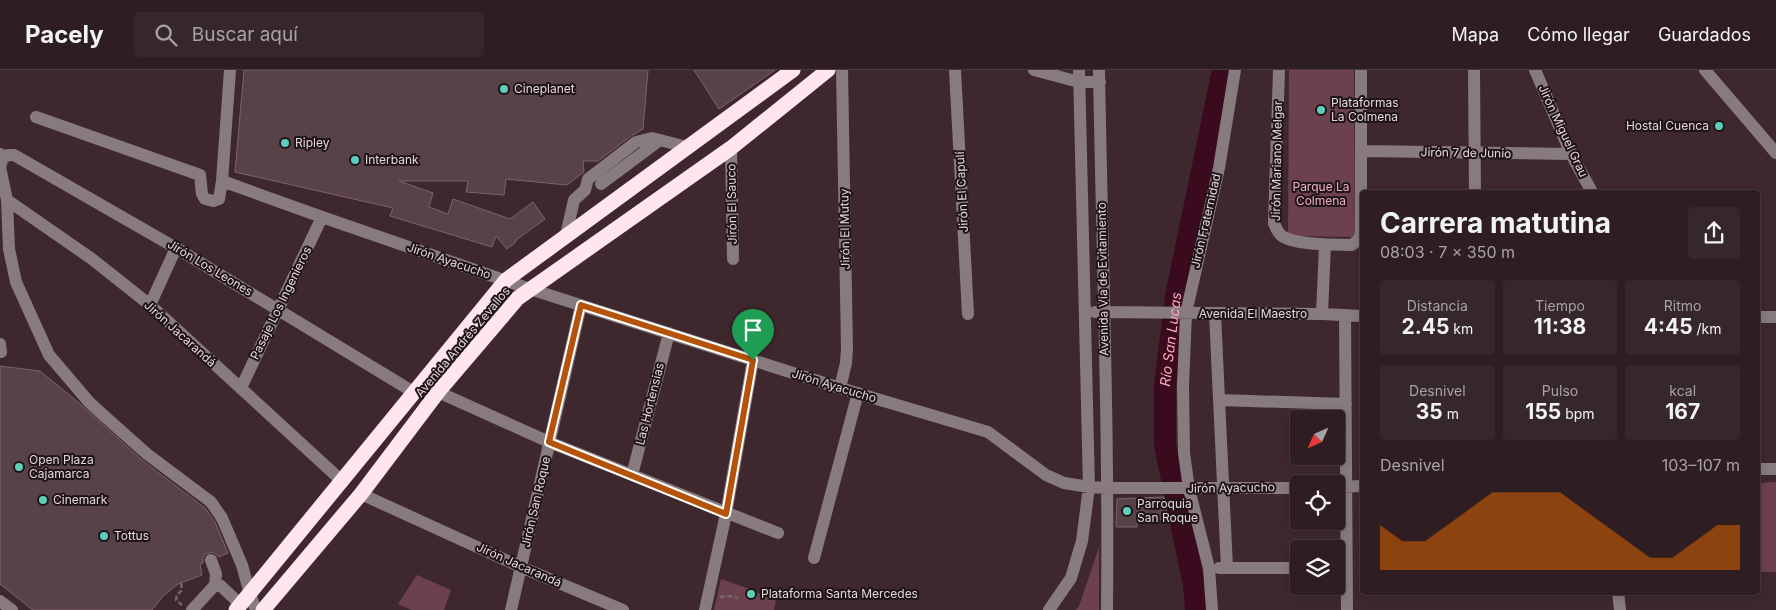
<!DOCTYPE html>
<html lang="es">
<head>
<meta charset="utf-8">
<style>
  body { margin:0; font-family:Inter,sans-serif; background:#36272a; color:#f1f3f6; height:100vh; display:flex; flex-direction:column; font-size:19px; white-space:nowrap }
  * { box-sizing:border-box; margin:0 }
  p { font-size:16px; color:#a7a2a5 }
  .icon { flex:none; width:28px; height:28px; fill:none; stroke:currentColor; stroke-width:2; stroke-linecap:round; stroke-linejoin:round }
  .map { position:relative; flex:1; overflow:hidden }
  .details { position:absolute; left:1360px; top:120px; width:400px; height:405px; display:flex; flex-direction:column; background:#2e1e22; border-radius:5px; box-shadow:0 2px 8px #0003,0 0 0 1px #493c40 }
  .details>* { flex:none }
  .needle { width:32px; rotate:225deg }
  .fabs { position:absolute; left:1290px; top:340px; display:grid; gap:10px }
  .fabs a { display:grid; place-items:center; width:55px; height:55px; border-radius:5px; background:#2e1e22; box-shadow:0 2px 8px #0003,0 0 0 1px #493c40; font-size:25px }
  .pin { position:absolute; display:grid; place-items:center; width:42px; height:42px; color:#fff; margin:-51px -21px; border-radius:50% 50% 50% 0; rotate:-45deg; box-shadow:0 0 5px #0007 }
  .pin .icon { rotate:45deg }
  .round { display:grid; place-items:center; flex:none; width:52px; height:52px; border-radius:5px; background:#36272a }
  .headline { display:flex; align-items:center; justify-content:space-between; height:85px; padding:0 20px }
  h1 { font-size:28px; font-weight:700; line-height:38px }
  .metrics { display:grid; grid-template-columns:repeat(3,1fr); gap:8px; height:85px; padding:5px 20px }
  .metrics div { display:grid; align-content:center; border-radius:5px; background:#36272a; text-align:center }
  .metrics b { font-size:21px; font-weight:700 }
  .metrics small { font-size:14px; font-weight:400 }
  .metrics p { font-size:14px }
  .chart { height:140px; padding:10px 20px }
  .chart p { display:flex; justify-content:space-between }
  .chart svg { width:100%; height:90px; margin-top:5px; fill:#b45309; opacity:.7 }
  header { display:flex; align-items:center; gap:30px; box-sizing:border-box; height:70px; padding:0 25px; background:#2e1e22; border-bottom:1px solid #493c40 }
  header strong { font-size:24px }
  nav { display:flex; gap:28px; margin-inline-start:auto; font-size:18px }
  .search { width:350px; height:45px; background:#36272a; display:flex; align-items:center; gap:12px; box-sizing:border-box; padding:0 18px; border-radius:5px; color:#a7a2a5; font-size:19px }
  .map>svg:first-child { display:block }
  .green { fill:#6c404d }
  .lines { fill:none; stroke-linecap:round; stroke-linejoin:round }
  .river { stroke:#3a0b1e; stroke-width:22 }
  .building { fill:#594148; stroke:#7d636a }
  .path { stroke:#776469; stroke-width:2.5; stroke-dasharray:5 2.5; stroke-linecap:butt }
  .minor { stroke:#877b7e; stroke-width:12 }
  .highway { stroke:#fee6ec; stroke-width:15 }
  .route-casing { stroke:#fff; stroke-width:10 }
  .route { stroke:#b45309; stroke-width:6 }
  .poi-dot { fill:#5cceba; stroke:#1e1417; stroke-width:2 }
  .labels { text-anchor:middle; stroke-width:4; stroke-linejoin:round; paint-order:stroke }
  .poi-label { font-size:12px; fill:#e6d7db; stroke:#1e1417; text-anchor:start }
  .street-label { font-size:12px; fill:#e6d7db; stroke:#1e1417 }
  .park-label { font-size:12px; fill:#f5b0c4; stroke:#1e1417 }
  .water-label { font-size:14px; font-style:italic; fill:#ffa8c2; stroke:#1e1417 }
</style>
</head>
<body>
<header>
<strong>Pacely</strong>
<div class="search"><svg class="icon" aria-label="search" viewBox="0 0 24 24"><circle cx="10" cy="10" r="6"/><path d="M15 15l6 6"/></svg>Buscar aquí</div>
<nav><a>Mapa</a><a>Cómo llegar</a><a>Guardados</a></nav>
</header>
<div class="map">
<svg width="1776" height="540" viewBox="0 0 1776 540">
  <rect width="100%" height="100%" fill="#3e282e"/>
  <path class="green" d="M1289 0H1354L1355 167 1288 166Z
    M1776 412V502H1758V413Z
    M1099 477V540H1076L1079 536Z
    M417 505 451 520 444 540H412L398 534Z
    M721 509 744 517 776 531 774 540H714Z"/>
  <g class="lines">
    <path class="river" id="s1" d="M1196 540 1194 515 1165 375V315L1176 226 1223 0"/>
  </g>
  <path class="building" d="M244 0H648L643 59 631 66 598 91H583L584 102 567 115 506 109 504 125 466 122 468 111H399L433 123 429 137 448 144 453 129 510 149 533 132 545 149 515 171 516 172 507 179 496 166 492 177 390 146 393 138 235 102Z
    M694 0H775L719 39Z
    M0 296 40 301 79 333 142 390 205 438 215 452 228 483 219 487 213 482 205 484 203 488V493L200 494 202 505 178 514 163 526 152 540H33L0 514Z
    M1164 427 1168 449 1137 451V457H1116L1117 429Z"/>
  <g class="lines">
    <path class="path" d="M181 513 182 520 177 525 176 530 182 535
      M720 527 729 526 738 528"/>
    <path class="minor" d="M955 0 968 244
      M1034 0 1079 12H1100
      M1099 0C1102 180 1109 360 1107 540
      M1279 0 1274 153C1276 158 1277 162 1282 166 1295 175 1335 175 1352 175L1359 169 1361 162V0
      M1474 0 1475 122
      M1535 0 1571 84 1592 122
      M1705 0 1776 83
      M36 47 200 105 202 124 205 129 213 131 219 129 222 111 322 147 530 219 840 318 988 362 1046 405 1064 413 1089 417 1108 418H1299
      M731 78 733 189
      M1361 81 1571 84
      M0 84 3 88 0 97 7 130 9 179 16 212 49 285 89 332 102 344 147 384 211 432 222 448 242 495 250 524 256 540
      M3 88 8 85H14L176 178 415 323
      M222 111 230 0
      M601 114 660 70
      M7 130 92 189 150 235 343 412
      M566 165 574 130 585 120 588 109 636 72 652 68 687 77
      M150 235 176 178
      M1095 242 1322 244 1362 246
      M1215 244 1227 498
      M1322 244 1325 175
      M1345 245 1347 540
      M1758 247H1776
      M0 274 1 282
      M241 318 322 147
      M840 318 846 293 847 279 842 0
      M438 322 549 372 778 463
      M1219 330 1346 334
      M1758 399H1776
      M632 405 669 263
      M1336 417 1362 416
      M361 424 521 497 623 540
      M814 488 858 323
      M211 490 216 504 215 515
      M1219 498H1299
      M1618 522 1620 540
      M0 531 12 540
      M192 540 215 515 221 516 241 535
      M511 540 581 235
      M705 540 726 444 753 290
      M1049 540 1071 508 1082 471 1089 417 1079 0
      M1212 540 1209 498 1189 419 1184 383 1183 316 1186 243 1219 98 1235 0"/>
    <path class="highway" d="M236 540 506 210 793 0
      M263 540 361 424 438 322 518 228 731 78 828 0"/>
  </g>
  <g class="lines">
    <g class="route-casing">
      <path id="route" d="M581 235 753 290 726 444 549 372Z"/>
    </g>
    <use href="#route" class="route"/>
  </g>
  <g class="poi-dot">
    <circle cx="504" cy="19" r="5"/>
    <circle cx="1321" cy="40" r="5"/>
    <circle cx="1719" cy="56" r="5"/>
    <circle cx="285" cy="73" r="5"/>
    <circle cx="355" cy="90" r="5"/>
    <circle cx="19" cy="397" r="5"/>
    <circle cx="43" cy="430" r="5"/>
    <circle cx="1127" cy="441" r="5"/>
    <circle cx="104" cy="466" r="5"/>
    <circle cx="751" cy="524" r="5"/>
  </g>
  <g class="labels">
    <g class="poi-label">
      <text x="514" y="23">Cineplanet</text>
      <text x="1331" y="37">Plataformas<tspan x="1331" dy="14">La Colmena</tspan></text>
      <text x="1709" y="60" text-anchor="end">Hostal Cuenca</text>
      <text x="295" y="77">Ripley</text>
      <text x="365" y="94">Interbank</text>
      <text x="29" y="394">Open Plaza<tspan x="29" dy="14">Cajamarca</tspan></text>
      <text x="53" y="434">Cinemark</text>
      <text x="1137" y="438">Parroquia<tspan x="1137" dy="14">San Roque</tspan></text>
      <text x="114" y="470">Tottus</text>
      <text x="761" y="528">Plataforma Santa Mercedes</text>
    </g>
    <g class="street-label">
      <text transform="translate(1563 61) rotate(65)" y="4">Jirón Miguel Grau</text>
      <text transform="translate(1466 83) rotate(1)" y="4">Jirón 7 de Junio</text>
      <text transform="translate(1277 91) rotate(-89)" y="4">Jirón Mariano Melgar</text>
      <text transform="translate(962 122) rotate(-93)" y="4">Jirón El Capulí</text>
      <text transform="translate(732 134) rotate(-91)" y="4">Jirón El Sauco</text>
      <text transform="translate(1206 151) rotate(-77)" y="4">Jirón Fraternidad</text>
      <text transform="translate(845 159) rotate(-91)" y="4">Jirón El Mutuy</text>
      <text transform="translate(449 191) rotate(19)" y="4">Jirón Ayacucho</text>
      <text transform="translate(210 198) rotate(31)" y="4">Jirón Los Leones</text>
      <text transform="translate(1103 209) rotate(-91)" y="4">Avenida Vía de Evitamiento</text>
      <text transform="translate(281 233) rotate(-64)" y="4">Pasaje Los Ingenieros</text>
      <text x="1253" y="248">Avenida El Maestro</text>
      <text transform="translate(180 264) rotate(42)" y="4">Jirón Jacarandá</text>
      <text transform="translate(463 272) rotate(-50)" y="4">Avenida Andrés Zevallos</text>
      <text transform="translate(834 316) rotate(17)" y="4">Jirón Ayacucho</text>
      <text transform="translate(650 334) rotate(-76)" y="4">Las Hortensias</text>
      <text transform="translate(1231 418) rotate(-1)" y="4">Jirón Ayacucho</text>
      <text transform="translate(536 432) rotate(-77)" y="4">Jirón San Roque</text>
      <text transform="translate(519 495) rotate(24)" y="4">Jirón Jacarandá</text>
    </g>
    <g class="park-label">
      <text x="1321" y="121">Parque La<tspan x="1321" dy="14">Colmena</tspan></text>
    </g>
    <g class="water-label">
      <text dy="5" stroke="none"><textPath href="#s1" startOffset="274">Río San Lucas</textPath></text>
    </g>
  </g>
</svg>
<div class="fabs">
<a><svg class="needle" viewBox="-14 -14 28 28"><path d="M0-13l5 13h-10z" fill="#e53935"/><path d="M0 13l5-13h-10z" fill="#a7a2a5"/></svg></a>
<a><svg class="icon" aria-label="locate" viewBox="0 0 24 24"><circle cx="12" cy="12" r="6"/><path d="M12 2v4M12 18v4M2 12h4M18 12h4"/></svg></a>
<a><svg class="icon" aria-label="layers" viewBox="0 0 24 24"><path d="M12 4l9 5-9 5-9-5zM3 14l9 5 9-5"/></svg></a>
</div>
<div class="pin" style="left:753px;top:290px;background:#1e9e55"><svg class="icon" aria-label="arrive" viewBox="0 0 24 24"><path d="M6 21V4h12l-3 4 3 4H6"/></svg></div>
<section class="details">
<div class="headline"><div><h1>Carrera matutina</h1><p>08:03 · 7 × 350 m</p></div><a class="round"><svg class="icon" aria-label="share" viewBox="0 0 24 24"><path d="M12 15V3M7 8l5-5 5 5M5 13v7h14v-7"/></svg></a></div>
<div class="metrics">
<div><p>Distancia</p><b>2.45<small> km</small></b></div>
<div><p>Tiempo</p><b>11:38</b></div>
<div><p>Ritmo</p><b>4:45<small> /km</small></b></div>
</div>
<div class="metrics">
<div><p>Desnivel</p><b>35<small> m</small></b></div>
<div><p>Pulso</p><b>155<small> bpm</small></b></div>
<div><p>kcal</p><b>167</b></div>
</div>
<div class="chart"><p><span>Desnivel</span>103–107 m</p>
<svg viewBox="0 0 160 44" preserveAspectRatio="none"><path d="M0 44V22L10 30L20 30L30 22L40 14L50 6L60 6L70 6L80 6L90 14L100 22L110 30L120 38L130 38L140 30L150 22L160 22V44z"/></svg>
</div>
</section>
</div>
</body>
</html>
